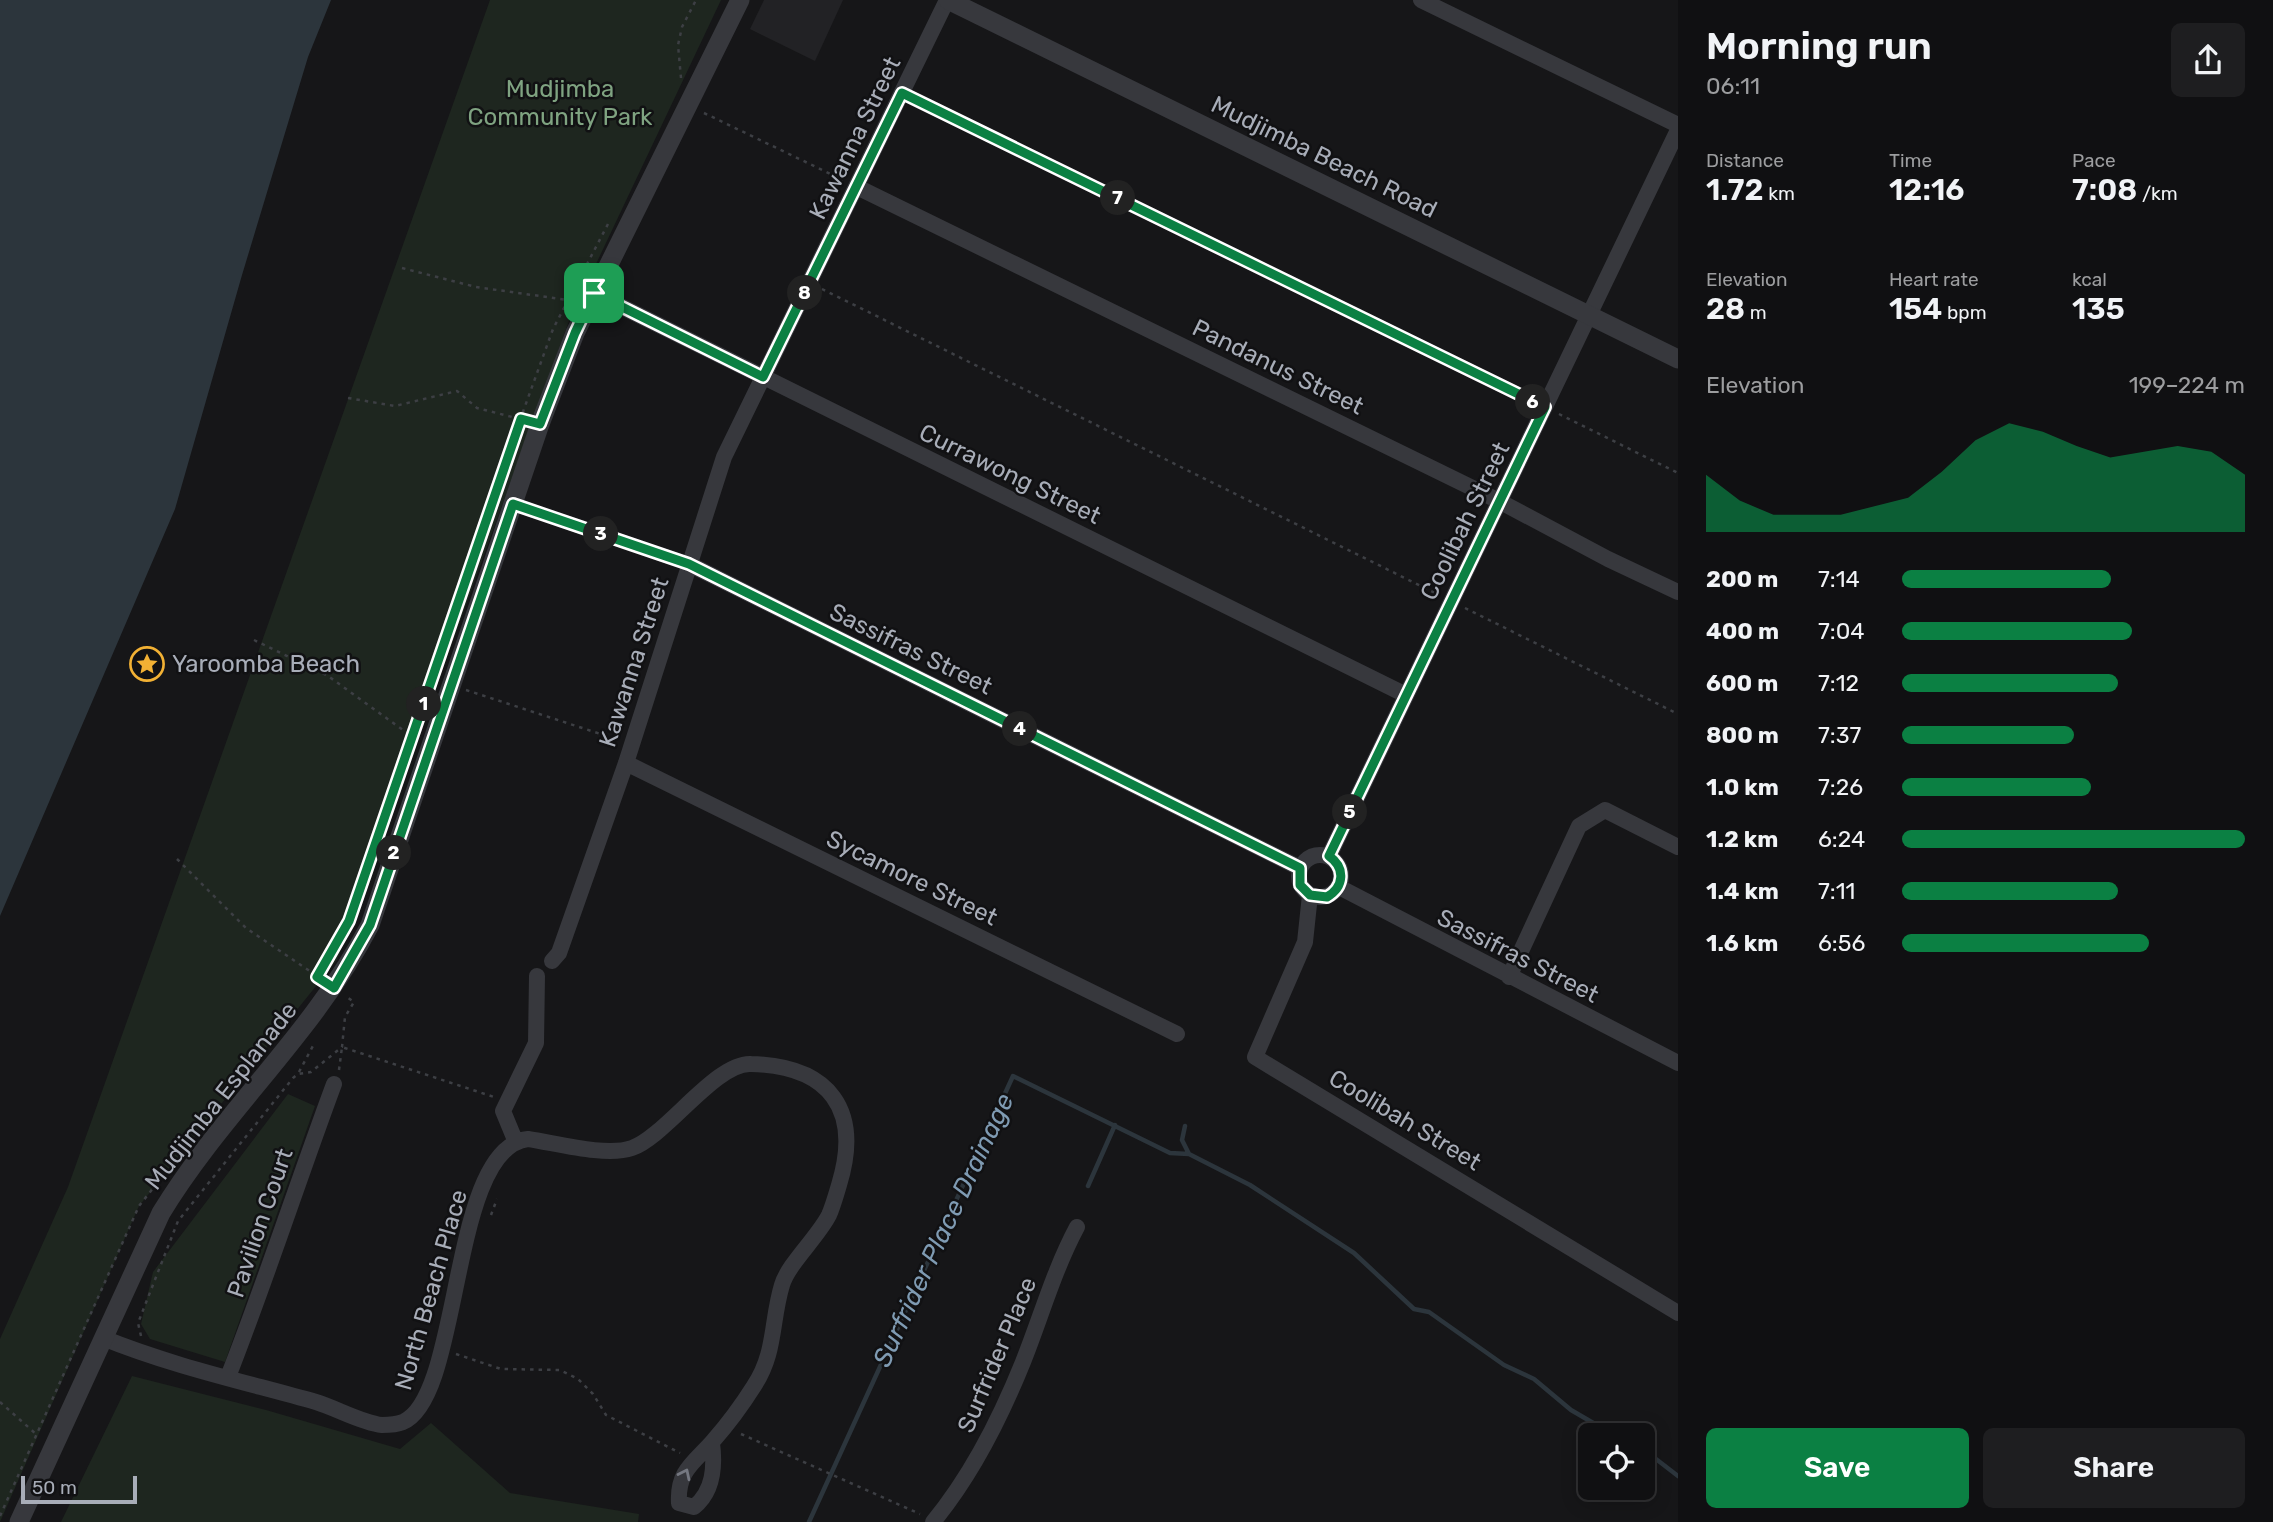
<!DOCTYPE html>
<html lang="en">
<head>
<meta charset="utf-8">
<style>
  body { margin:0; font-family:Rubik,sans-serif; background:#1e1e20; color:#f1f3f6; height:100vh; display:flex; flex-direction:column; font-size:26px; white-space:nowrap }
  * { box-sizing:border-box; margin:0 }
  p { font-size:23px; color:#9c9d9f }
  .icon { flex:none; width:38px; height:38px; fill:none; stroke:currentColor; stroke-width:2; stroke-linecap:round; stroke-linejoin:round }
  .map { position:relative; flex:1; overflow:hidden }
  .sheet { display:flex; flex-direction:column; background:#101012; width:595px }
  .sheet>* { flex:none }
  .fabs { position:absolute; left:1578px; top:1423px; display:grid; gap:14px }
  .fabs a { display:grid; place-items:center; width:77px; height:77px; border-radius:10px; background:#101012; box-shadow:0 4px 18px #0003,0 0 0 2px #303032; font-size:35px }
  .scale { position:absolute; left:21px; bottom:18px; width:116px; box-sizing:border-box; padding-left:7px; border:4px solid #a8adb8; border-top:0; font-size:19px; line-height:24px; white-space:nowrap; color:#a8adb8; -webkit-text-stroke:5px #111113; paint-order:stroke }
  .pin { position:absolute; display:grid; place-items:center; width:60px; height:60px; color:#fff; margin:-30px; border-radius:14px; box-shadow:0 4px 10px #0006 }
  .km { position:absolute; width:35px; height:35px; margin:-18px; border-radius:50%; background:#222; color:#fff; font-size:19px; line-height:35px; text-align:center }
  .round { display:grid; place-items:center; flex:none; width:74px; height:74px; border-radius:10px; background:#1e1e20 }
  .summary { display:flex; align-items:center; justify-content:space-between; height:119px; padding:0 28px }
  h1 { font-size:38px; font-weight:600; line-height:52px }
  .metrics { display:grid; grid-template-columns:repeat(3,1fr); gap:10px; height:119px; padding:7px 28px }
  .metrics div { display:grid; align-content:center }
  .metrics b { font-size:30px; font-weight:600 }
  .metrics small { font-size:19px; font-weight:400 }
  .metrics p { font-size:19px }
  .chart { height:196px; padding:14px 28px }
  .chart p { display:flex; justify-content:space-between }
  .chart svg { width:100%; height:126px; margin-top:7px; fill:#0b8043; opacity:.7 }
  .cta { display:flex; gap:14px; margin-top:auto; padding:14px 28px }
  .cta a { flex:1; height:80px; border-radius:10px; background:#0b8043; color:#fff; font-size:28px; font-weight:600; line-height:80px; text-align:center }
  .cta a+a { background:#1e1e20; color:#f1f3f6 }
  ul { padding:0 28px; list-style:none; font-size:23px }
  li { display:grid; grid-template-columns:112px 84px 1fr; align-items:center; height:52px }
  li i { height:18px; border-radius:9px; background:#0b8043 }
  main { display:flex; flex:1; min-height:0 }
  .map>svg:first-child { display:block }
  .built { fill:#222225 }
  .green { fill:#1e261f }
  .water { fill:#2c353c }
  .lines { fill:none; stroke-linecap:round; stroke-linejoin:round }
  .stream { stroke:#2c353c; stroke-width:4.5 }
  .path { stroke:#3d3f44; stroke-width:2.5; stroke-dasharray:3.5 5; stroke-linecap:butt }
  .minor { stroke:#37383d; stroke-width:16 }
  .tertiary { stroke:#37383d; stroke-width:19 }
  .oneway { stroke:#757881 }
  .route-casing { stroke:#fff; stroke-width:14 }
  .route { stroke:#0b8043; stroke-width:9 }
  .labels { text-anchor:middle; stroke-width:5; stroke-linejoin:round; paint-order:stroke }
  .park-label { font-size:24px; fill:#7fa381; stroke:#111113 }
  .street-label { font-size:24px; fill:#a8adb8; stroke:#111113 }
  .poi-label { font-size:24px; fill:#a8adb8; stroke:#111113; text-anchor:start }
  .water-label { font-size:26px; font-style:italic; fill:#7f9bb3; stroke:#111113 }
</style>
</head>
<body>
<main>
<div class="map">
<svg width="1678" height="1522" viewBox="0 0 1678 1522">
  <rect width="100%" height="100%" fill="#161618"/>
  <path class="built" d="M764 0H843L815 61 750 29Z"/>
  <path class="green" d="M490 0H721L569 321 337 960 139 1206 0 1522V1339L68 1187Z
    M288 1094 315 1106 225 1362 150 1339 141 1324 153 1272Z
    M132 1376 266 1410 400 1449 431 1423 510 1493 639 1514 638 1522H61Z"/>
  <path class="water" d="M0 0H331L308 57 242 275 175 509 0 916Z"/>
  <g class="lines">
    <path class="stream" d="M1185 1126 1182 1140 1189 1154 1250 1185 1354 1253 1414 1309 1429 1312 1504 1365 1534 1379 1571 1410 1595 1424 1618 1430 1625 1435
      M1088 1186 1115 1125
      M1643 1449 1678 1476
      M809 1522 1013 1076 1170 1153 1189 1154"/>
    <path class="path" d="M681 78 678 45 682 27 696 0
      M915 99 1531 401
      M704 113 843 180
      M402 268 476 287 568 300
      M822 289 1437 594
      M348 398 395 406 457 391 477 408 520 419
      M1559 414 1678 473
      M530 510 676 560
      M1465 608 1678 714
      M254 640 328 676 414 738
      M466 690 619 740
      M177 859 246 928 317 976
      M320 971 349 921 495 489 553 329 608 224
      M339 1070 342 1047 494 1097
      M299 1072 314 1044
      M491 1215 497 1199
      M141 1336 138 1323 178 1221 293 1078 298 1074 311 1072 342 1047 345 1017 354 1002 347 997
      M456 1354 501 1369 560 1370 578 1379 593 1394 606 1415 680 1453
      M0 1402 36 1434
      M741 1434 920 1514
      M0 1516 139 1206 165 1173"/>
    <path class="minor" d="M1421 0 1678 125
      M857 187 1499 501 1608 559 1678 592
      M594 293 1406 695
      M689 564 1300 868
      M626 763 1177 1034
      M1299 876a21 21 0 1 1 42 0a21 21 0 1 1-42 0Z
      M1329 856 1678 130
      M1339 887 1678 1063
      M1310 895 1305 942 1255 1057 1678 1313
      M552 961 559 953 626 763 724 457 947 0
      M1509 977 1579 826 1605 810 1678 847
      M515 1140 503 1111 536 1043 537 976
      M103 1338C172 1366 245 1382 316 1402 336 1408 362 1423 382 1425 387 1425 398 1424 403 1422 463 1396 449 1148 528 1139 556 1143 606 1157 632 1148 666 1136 716 1062 751 1064 830 1066 862 1110 839 1185 836 1195 833 1206 829 1215 818 1237 788 1264 782 1285 771 1321 776 1353 754 1386 742 1405 728 1424 713 1441 695 1462 677 1470 679 1503L694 1507C714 1491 715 1466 712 1443
      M228 1377C266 1280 298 1181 334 1084
      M933 1522C972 1475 1000 1419 1023 1362 1041 1317 1054 1270 1077 1227"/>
    <path class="tertiary" d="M948 0 1678 359
      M19 1522 161 1213C223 1111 314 1033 370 925L540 424 575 333 740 0"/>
  </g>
  <defs><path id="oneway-chevron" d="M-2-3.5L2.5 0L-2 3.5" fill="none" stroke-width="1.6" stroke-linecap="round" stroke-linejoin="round" transform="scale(1.75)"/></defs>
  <use class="oneway" href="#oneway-chevron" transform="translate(685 1474) rotate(-64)"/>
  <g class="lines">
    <g class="route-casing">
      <path id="route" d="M902 93 1545 407 1329 856C1346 868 1344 887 1327 897L1310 895 1300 885V868L689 564 513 504 370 925 334 988 317 977 349 921 521 419 540 424 575 333 594 293 763 377Z"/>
    </g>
    <use href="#route" class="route"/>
  </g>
  <defs>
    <g id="sight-ring" transform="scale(1.75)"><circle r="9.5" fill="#111113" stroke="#f2b134" stroke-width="1.5"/><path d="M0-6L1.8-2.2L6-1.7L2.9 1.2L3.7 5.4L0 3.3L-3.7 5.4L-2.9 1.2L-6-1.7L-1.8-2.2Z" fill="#f2b134"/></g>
  </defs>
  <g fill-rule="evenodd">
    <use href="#sight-ring" x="147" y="664"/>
  </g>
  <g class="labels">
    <g class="park-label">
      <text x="560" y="97">Mudjimba<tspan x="560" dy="28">Community Park</tspan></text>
    </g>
    <g class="street-label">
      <text transform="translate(855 138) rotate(-64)" y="8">Kawanna Street</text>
      <text transform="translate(1324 157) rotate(26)" y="8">Mudjimba Beach Road</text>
      <text transform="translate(1278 367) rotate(26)" y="8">Pandanus Street</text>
      <text transform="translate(1010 474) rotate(26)" y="8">Currawong Street</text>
      <text transform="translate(1465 521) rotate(-64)" y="8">Coolibah Street</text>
      <text transform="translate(911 649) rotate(26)" y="8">Sassifras Street</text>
      <text transform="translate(634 662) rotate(-72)" y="8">Kawanna Street</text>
      <text transform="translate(912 878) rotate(26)" y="8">Sycamore Street</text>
      <text transform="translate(1518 956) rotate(27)" y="8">Sassifras Street</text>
      <text transform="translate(221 1096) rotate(-52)" y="8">Mudjimba Esplanade</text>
      <text transform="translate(1405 1120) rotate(31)" y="8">Coolibah Street</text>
      <text transform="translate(260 1223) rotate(-71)" y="8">Pavilion Court</text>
      <text transform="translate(431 1290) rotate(-74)" y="8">North Beach Place</text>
      <text transform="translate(997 1355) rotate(-67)" y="8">Surfrider Place</text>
    </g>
    <g class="poi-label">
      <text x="172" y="672">Yaroomba Beach</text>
    </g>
    <g class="water-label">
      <text transform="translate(943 1230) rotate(-65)" y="9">Surfrider Place Drainage</text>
    </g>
  </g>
</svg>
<div class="fabs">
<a><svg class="icon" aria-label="locate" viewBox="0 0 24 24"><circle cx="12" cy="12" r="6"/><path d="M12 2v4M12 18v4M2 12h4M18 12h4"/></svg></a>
</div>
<div class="scale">50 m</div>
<div class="pin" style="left:594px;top:293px;background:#1e9e55"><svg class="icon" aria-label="arrive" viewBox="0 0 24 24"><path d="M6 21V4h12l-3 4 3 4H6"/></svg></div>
<b class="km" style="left:424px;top:704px">1</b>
<b class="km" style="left:394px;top:853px">2</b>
<b class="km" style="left:601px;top:534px">3</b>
<b class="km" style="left:1020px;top:729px">4</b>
<b class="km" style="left:1350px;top:812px">5</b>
<b class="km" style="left:1533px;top:402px">6</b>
<b class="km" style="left:1118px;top:198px">7</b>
<b class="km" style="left:805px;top:293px">8</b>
</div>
<section class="sheet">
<div class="summary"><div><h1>Morning run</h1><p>06:11</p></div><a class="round"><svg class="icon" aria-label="share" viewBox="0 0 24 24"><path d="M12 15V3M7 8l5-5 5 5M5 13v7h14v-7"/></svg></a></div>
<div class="metrics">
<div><p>Distance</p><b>1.72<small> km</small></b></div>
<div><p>Time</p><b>12:16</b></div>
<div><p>Pace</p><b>7:08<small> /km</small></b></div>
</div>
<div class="metrics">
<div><p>Elevation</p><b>28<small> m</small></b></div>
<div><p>Heart rate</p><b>154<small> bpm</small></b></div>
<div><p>kcal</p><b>135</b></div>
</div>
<div class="chart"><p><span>Elevation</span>199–224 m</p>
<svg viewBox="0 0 160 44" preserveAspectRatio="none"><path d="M0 44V24L10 33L20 38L30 38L40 38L50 35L60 32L70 23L80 12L90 6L100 9L110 14L120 18L130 16L140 14L150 16L160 24V44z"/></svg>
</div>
<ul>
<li><b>200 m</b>7:14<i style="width:61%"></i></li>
<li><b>400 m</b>7:04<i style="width:67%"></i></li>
<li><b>600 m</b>7:12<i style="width:63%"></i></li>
<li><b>800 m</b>7:37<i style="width:50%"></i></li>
<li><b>1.0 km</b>7:26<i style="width:55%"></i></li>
<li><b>1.2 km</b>6:24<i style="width:100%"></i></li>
<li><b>1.4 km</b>7:11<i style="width:63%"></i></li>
<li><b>1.6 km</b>6:56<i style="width:72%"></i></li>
</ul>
<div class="cta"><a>Save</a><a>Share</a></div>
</section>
</main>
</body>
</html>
